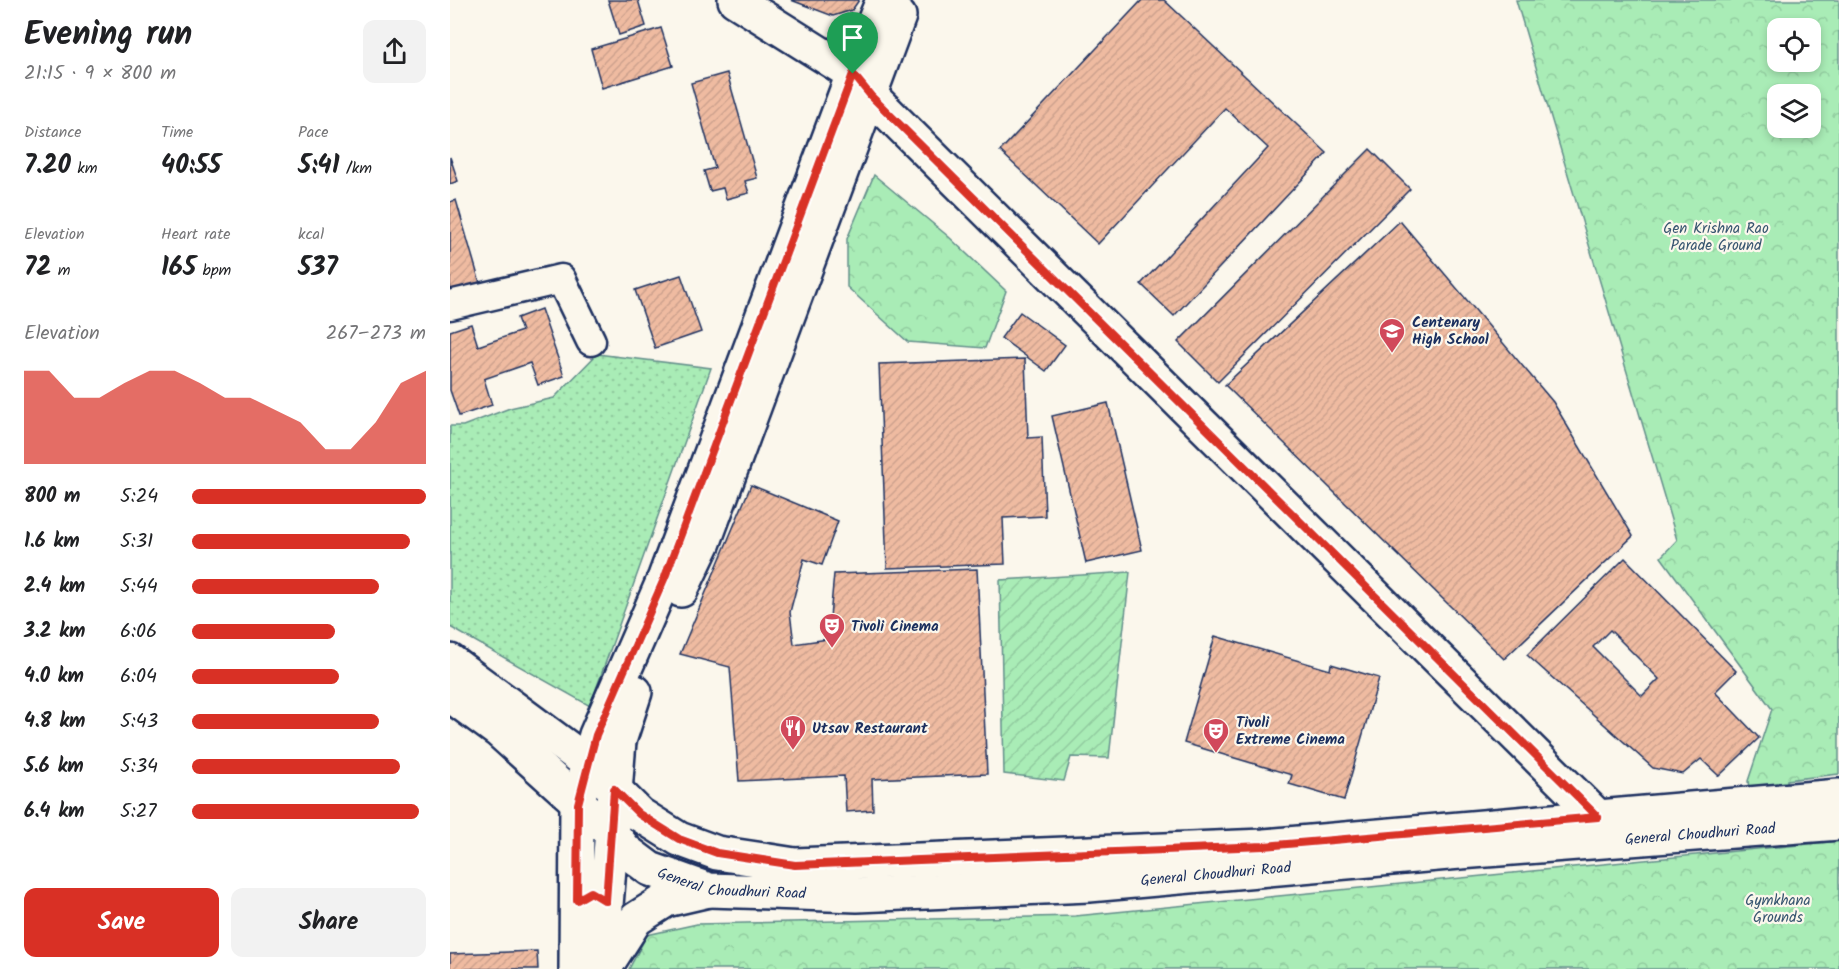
<!DOCTYPE html>
<html lang="en">
<head>
<meta charset="utf-8">
<style>
  body { margin:0; font-family:Kalam,sans-serif; background:#f2f2f2; color:#202124; height:100vh; display:flex; flex-direction:column; font-size:22px; white-space:nowrap }
  * { box-sizing:border-box; margin:0 }
  p { font-size:20px; color:#757577 }
  .icon { flex:none; width:33px; height:33px; fill:none; stroke:currentColor; stroke-width:2; stroke-linecap:round; stroke-linejoin:round }
  .map { position:relative; flex:1; overflow:hidden }
  .side { display:flex; flex-direction:column; background:#fff; width:450px }
  .side>* { flex:none }
  .controls { position:absolute; left:1317px; top:18px; display:grid; gap:12px }
  .controls a { display:grid; place-items:center; width:54px; height:54px; border-radius:12px; background:#fff; box-shadow:0 3px 9px #0003; font-size:30px }
  .pin { position:absolute; display:grid; place-items:center; width:51px; height:51px; color:#fff; margin:-62px -26px; border-radius:50% 50% 50% 0; rotate:-45deg; box-shadow:0 0 6px #0007 }
  .pin .icon { rotate:45deg }
  .round { display:grid; place-items:center; flex:none; width:63px; height:63px; border-radius:12px; background:#f2f2f2 }
  .overview { display:flex; align-items:center; justify-content:space-between; height:102px; padding:0 24px }
  h1 { font-size:33px; font-weight:600; line-height:45px }
  .metrics { display:grid; grid-template-columns:repeat(3,1fr); gap:9px; height:102px; padding:6px 24px }
  .metrics div { display:grid; align-content:center }
  .metrics b { font-size:26px; font-weight:600 }
  .metrics small { font-size:16px; font-weight:400 }
  .metrics p { font-size:16px }
  .chart { height:168px; padding:12px 24px }
  .chart p { display:flex; justify-content:space-between }
  .chart svg { width:100%; height:108px; margin-top:6px; fill:#d93025; opacity:.7 }
  .action { display:flex; gap:12px; margin-top:auto; padding:12px 24px }
  .action a { flex:1; height:69px; border-radius:12px; background:#d93025; color:#fff; font-size:24px; font-weight:600; line-height:69px; text-align:center }
  .action a+a { background:#f2f2f2; color:#202124 }
  ul { padding:0 24px; list-style:none; font-size:20px }
  li { display:grid; grid-template-columns:96px 72px 1fr; align-items:center; height:45px }
  li i { height:15px; border-radius:8px; background:#d93025 }
  main { display:flex; flex:1; min-height:0 }
  .map>svg:first-child { display:block }
  .grass { fill:url(#grass-dots); stroke:#628e8a; stroke-width:1.5 }
  .park { fill:url(#park-crowns); stroke:#628e8a; stroke-width:1.5; fill-rule:evenodd }
  .garden { fill:url(#garden-furrows); stroke:#628e8a; stroke-width:1.5 }
  .building { fill:url(#building-hatch); stroke:#1b2f5e; stroke-width:1.5; fill-rule:evenodd }
  .lines { fill:none; stroke-linecap:round; stroke-linejoin:round }
  .minor-casing { stroke:#1b2f5e; stroke-width:33 }
  .tertiary-casing { stroke:#1b2f5e; stroke-width:38 }
  .secondary-casing { stroke:#1b2f5e; stroke-width:38 }
  .minor { stroke:#fbf7ec; stroke-width:28 }
  .tertiary { stroke:#fbf7ec; stroke-width:33 }
  .secondary { stroke:#fbf7ec; stroke-width:33 }
  .route-casing { stroke:#fff; stroke-width:12 }
  .route { stroke:#d93025; stroke-width:8 }
  .labels { text-anchor:middle; stroke-width:4.5; stroke-linejoin:round; paint-order:stroke }
  .park-label { font-size:15px; fill:#375570; stroke:#fbf7ec }
  .poi-label { font-size:15px; font-weight:bold; fill:#1b2f5e; stroke:#fbf7ec; text-anchor:start }
  .street-label { font-size:15px; fill:#1b2f5e; stroke:#fbf7ec }
</style>
</head>
<body>
<main>
<section class="side">
<div class="overview"><div><h1>Evening run</h1><p>21:15 · 9 × 800 m</p></div><a class="round"><svg class="icon" aria-label="share" viewBox="0 0 24 24"><path d="M12 15V3M7 8l5-5 5 5M5 13v7h14v-7"/></svg></a></div>
<div class="metrics">
<div><p>Distance</p><b>7.20<small> km</small></b></div>
<div><p>Time</p><b>40:55</b></div>
<div><p>Pace</p><b>5:41<small> /km</small></b></div>
</div>
<div class="metrics">
<div><p>Elevation</p><b>72<small> m</small></b></div>
<div><p>Heart rate</p><b>165<small> bpm</small></b></div>
<div><p>kcal</p><b>537</b></div>
</div>
<div class="chart"><p><span>Elevation</span>267–273 m</p>
<svg viewBox="0 0 160 44" preserveAspectRatio="none"><path d="M0 44V6L10 6L20 17L30 17L40 11L50 6L60 6L70 11L80 17L90 17L100 22L110 27L120 38L130 38L140 27L150 11L160 6V44z"/></svg>
</div>
<ul>
<li><b>800 m</b>5:24<i style="width:100%"></i></li>
<li><b>1.6 km</b>5:31<i style="width:93%"></i></li>
<li><b>2.4 km</b>5:44<i style="width:80%"></i></li>
<li><b>3.2 km</b>6:06<i style="width:61%"></i></li>
<li><b>4.0 km</b>6:04<i style="width:63%"></i></li>
<li><b>4.8 km</b>5:43<i style="width:80%"></i></li>
<li><b>5.6 km</b>5:34<i style="width:89%"></i></li>
<li><b>6.4 km</b>5:27<i style="width:97%"></i></li>
</ul>
<div class="action"><a>Save</a><a>Share</a></div>
</section>
<div class="map">
<svg width="1389" height="969" viewBox="0 0 1389 969">
  <defs>
    <pattern id="grass-dots" width="8" height="8" patternUnits="userSpaceOnUse" patternTransform="scale(1.5)"><rect width="8" height="8" fill="#a9ecb6"/><path d="M2 2h.1M6 6h.1" fill="none" stroke="#91cb9f" stroke-width="1.8" stroke-linecap="round"/></pattern>
    <pattern id="park-crowns" width="20" height="18" patternUnits="userSpaceOnUse" patternTransform="scale(1.5)"><rect width="20" height="18" fill="#a9ecb6"/><path d="M2 6a3 3 0 1 1 6 0M12 15a3 3 0 1 1 6 0" fill="none" stroke="#91cb9f"/></pattern>
    <pattern id="garden-furrows" width="10" height="10" patternUnits="userSpaceOnUse" patternTransform="scale(1.5)"><rect width="10" height="10" fill="#a9ecb6"/><path d="M-1 1l2-2M0 10L10 0M9 11l2-2" fill="none" stroke="#91cb9f"/></pattern>
    <pattern id="building-hatch" width="6" height="6" patternUnits="userSpaceOnUse" patternTransform="scale(1.5)"><rect width="6" height="6" fill="#efbba1"/><path d="M-1 1l2-2M0 6l6-6M5 7l2-2" fill="none" stroke="#cca18d"/></pattern>
  </defs>
  <rect width="100%" height="100%" fill="#fbf7ec"/>
  <filter id="ink" filterUnits="userSpaceOnUse"><feTurbulence type="fractalNoise" baseFrequency=".0167" numOctaves="2"/><feDisplacementMap in="SourceGraphic" scale="12" xChannelSelector="R" yChannelSelector="G"/><feConvolveMatrix kernelMatrix="1 2 1 2 8 2 1 2 1" color-interpolation-filters="sRGB"/></filter>
  <g filter="url(#ink)">
    <path class="grass" d="M147 354 261 368 140 706 0 627V426H13L60 408 104 398Z"/>
    <path class="park" d="M1066 0H1389V774L1337 780 1338 793 1300 796 1298 781 1322 709 1211 557 1227 540ZM1328 28H1360V62H1328ZM1328 94H1360V128H1328Z
      M424 175 499 237 556 291 535 348 458 342 397 287V239Z
      M1389 841V969H179L197 935 247 924 625 916Z"/>
    <path class="garden" d="M680 572 659 758 621 757 614 781 554 774 550 580Z"/>
    <path class="building" d="M158 0H188L196 26 169 35Z
      M341 0H409L402 10 383 16Z
      M692 0H714L877 153 724 316 691 284 818 148 775 108 648 244 550 151Z
      M211 28 223 66 152 88 141 49Z
      M277 73 307 178 295 181 299 193 276 199 273 188 260 191 254 171 265 168 241 83Z
      M920 149 960 189 768 382 728 342Z
      M0 157 8 181 0 184Z
      M6 200 30 283 0 291V202Z
      M950 221 1103 402 1183 536 1054 659 775 385Z
      M231 275 251 332 205 348 185 290Z
      M91 309 114 376 88 385 80 363 34 379 42 405 9 416 0 390V331L21 324 28 346 72 331 67 318Z
      M570 312 615 345 596 371 551 338Z
      M575 359 578 438 592 437 595 516 553 518 555 564 437 568 429 364Z
      M658 403 692 550 636 563 602 416Z
      M301 485 388 521 372 565 354 559 340 612 344 644 378 639 384 574 527 569 537 774 422 779 423 810 396 812 394 776 289 781 280 667 230 654Z
      M1175 558 1286 671 1265 692 1309 738 1269 776 1251 759 1233 774 1203 768 1077 655ZM1160 630 1209 679 1192 696 1143 647Z
      M765 636 880 670 881 664 929 678 894 800 839 784 842 775 734 743Z
      M87 951 88 969H0V954Z"/>
    <g class="lines">
      <g class="minor-casing">
        <path id="minor" d="M0 305 111 279 141 341"/>
      </g>
      <g class="tertiary-casing">
        <path id="tertiary" d="M285 0 403 74 421 96 1148 817"/>
      </g>
      <g class="secondary-casing">
        <g id="secondary">
          <path d="M231 590 254 542 449 16"/>
          <path d="M0 661 138 763 189 814 229 839 267 853 345 865 814 846 1389 796"/>
          <path id="s1" d="M0 695 49 731 160 831 176 851 200 869 259 890 407 895 639 885 1010 852 1389 823"/>
          <path d="M126 969 127 803 146 735 215 577 403 74 433 0"/>
          <path d="M151 969 169 741 185 692"/>
          <path d="M154 969 186 919 216 900 259 890"/>
        </g>
      </g>
      <use href="#minor" class="minor"/>
      <use href="#tertiary" class="tertiary"/>
      <use href="#secondary" class="secondary"/>
    </g>
  </g>
  <g class="lines" filter="url(#ink)">
    <g class="route-casing">
      <path id="route" d="M403 74 421 96 1148 817 814 846 345 865 267 853 229 839 189 814 164 789 156 901 141 892 127 900 128 804 146 735 215 577Z"/>
    </g>
    <use href="#route" class="route"/>
  </g>
  <defs>
    <g id="school-pin" transform="scale(1.35)"><path d="M0 17L-7.5 6A9.5 9.5 0 1 1 7.5 6Z" fill="#d1495b" stroke="#fbf7ec"/><path d="M0-5L7-2L0 1L-7-2ZM-4 1L0 2.5L4 1V4Q0 6-4 4Z" fill="#fff"/></g>
    <g id="theatre-pin" transform="scale(1.35)"><path d="M0 17L-7.5 6A9.5 9.5 0 1 1 7.5 6Z" fill="#d1495b" stroke="#fbf7ec"/><path d="M-5-5.5Q0-4 5-5.5V0Q5 5 0 6Q-5 5-5 0ZM-3.3-2.5H-1v1.5H-3.3ZM1-2.5H3.3v1.5H1ZM-2.8 1Q0 5.5 2.8 1Z" fill="#fff"/></g>
    <g id="restaurant-pin" transform="scale(1.35)"><path d="M0 17L-7.5 6A9.5 9.5 0 1 1 7.5 6Z" fill="#d1495b" stroke="#fbf7ec"/><path d="M-5-6h1v4h1v-4h1v4h1v-4h1v5L-1.5 .5V6h-2V.5L-5-1ZM5-6V6H3V1.5H1.5Q1.5-4 5-6Z" fill="#fff"/></g>
  </defs>
  <g fill-rule="evenodd">
    <use href="#school-pin" x="942" y="331"/>
    <use href="#theatre-pin" x="382" y="626"/>
    <use href="#restaurant-pin" x="343" y="728"/>
    <use href="#theatre-pin" x="766" y="731"/>
  </g>
  <g class="labels">
    <g class="park-label">
      <text x="1266" y="233">Gen Krishna Rao<tspan x="1266" dy="17">Parade Ground</tspan></text>
      <text x="1328" y="905">Gymkhana<tspan x="1328" dy="17">Grounds</tspan></text>
    </g>
    <g class="poi-label">
      <text x="962" y="327">Centenary<tspan x="962" dy="17">High School</tspan></text>
      <text x="401" y="631">Tivoli Cinema</text>
      <text x="786" y="727">Tivoli<tspan x="786" dy="17">Extreme Cinema</tspan></text>
      <text x="362" y="733">Utsav Restaurant</text>
    </g>
    <g class="street-label">
      <text dy="5" stroke="none"><textPath href="#s1" startOffset="1322">General Choudhuri Road</textPath></text>
      <text dy="5" stroke="none"><textPath href="#s1" startOffset="836">General Choudhuri Road</textPath></text>
      <text dy="5" stroke="none"><textPath href="#s1" startOffset="350">General Choudhuri Road</textPath></text>
    </g>
  </g>
</svg>
<div class="controls">
<a><svg class="icon" aria-label="locate" viewBox="0 0 24 24"><circle cx="12" cy="12" r="6"/><path d="M12 2v4M12 18v4M2 12h4M18 12h4"/></svg></a>
<a><svg class="icon" aria-label="layers" viewBox="0 0 24 24"><path d="M12 4l9 5-9 5-9-5zM3 14l9 5 9-5"/></svg></a>
</div>
<div class="pin" style="left:403px;top:74px;background:#1e9e55"><svg class="icon" aria-label="arrive" viewBox="0 0 24 24"><path d="M6 21V4h12l-3 4 3 4H6"/></svg></div>
</div>
</main>
</body>
</html>
